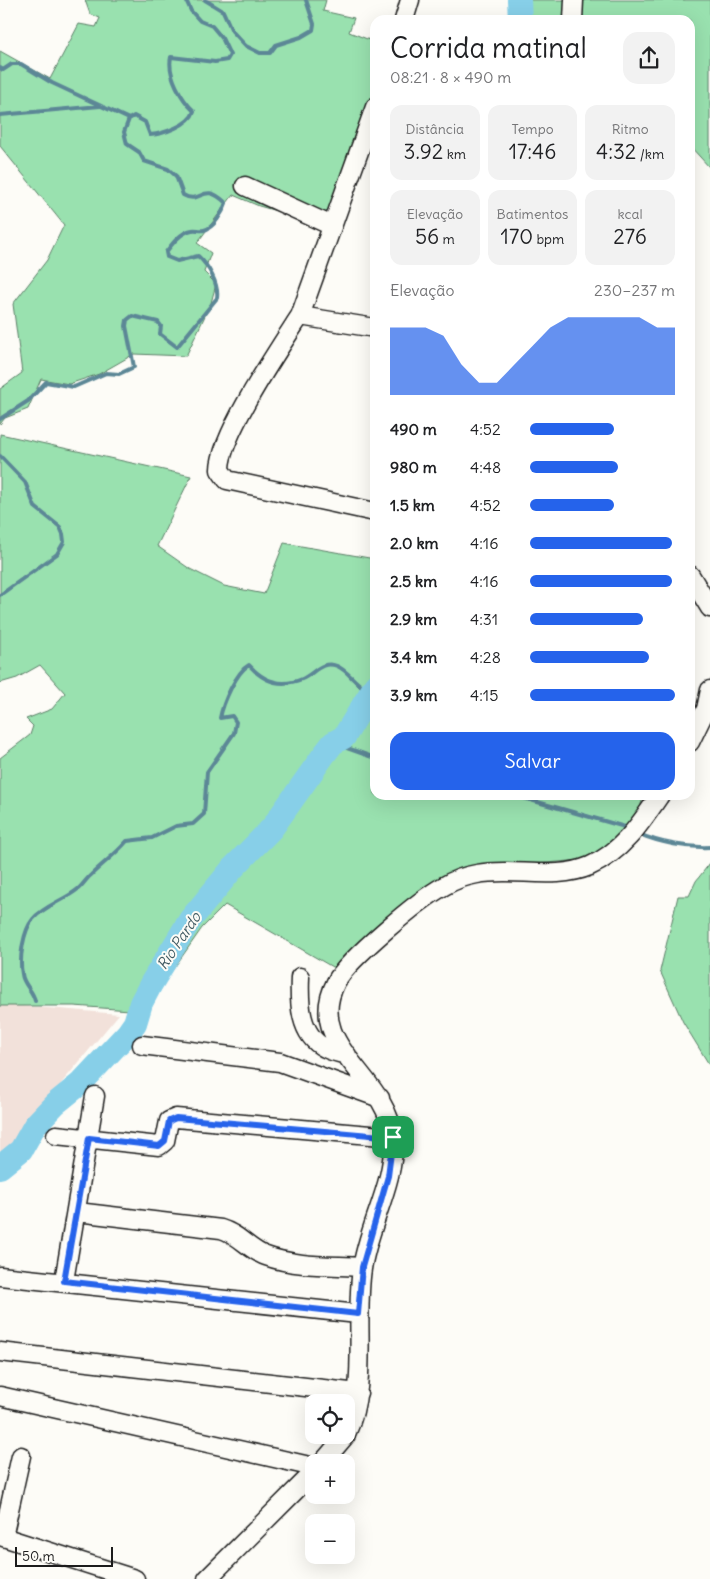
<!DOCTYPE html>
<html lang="pt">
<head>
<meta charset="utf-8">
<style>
  body { margin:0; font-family:Delius,sans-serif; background:#f2f2f2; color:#202124; height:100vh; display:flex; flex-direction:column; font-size:19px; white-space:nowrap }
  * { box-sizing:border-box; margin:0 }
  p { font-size:16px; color:#757577 }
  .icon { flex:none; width:28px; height:28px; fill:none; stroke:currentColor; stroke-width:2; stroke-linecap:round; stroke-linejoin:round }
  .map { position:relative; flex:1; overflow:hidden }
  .side { position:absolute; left:370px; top:15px; width:325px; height:785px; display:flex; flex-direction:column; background:#fff; border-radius:15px; box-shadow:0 5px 20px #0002 }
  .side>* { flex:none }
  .fabs { position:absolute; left:305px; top:1394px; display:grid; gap:10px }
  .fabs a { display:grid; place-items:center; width:50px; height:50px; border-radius:10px; background:#fff; box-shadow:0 5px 20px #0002; font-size:25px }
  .scale { position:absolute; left:15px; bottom:12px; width:98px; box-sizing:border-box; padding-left:5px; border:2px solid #1c1c1c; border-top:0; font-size:14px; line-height:18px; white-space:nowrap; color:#1c1c1c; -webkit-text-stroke:4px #fdfcf7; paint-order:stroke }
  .pin { position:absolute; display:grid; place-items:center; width:42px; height:42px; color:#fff; margin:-21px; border-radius:10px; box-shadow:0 2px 8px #0006 }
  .round { display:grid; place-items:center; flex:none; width:52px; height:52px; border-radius:15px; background:#f2f2f2 }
  .head { display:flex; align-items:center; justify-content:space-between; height:85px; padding:0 20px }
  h1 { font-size:28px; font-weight:600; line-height:38px }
  .metrics { display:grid; grid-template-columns:repeat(3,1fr); gap:8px; height:85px; padding:5px 20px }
  .metrics div { display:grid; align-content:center; border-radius:12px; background:#f2f2f2; text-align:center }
  .metrics b { font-size:21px; font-weight:600 }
  .metrics small { font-size:14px; font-weight:400 }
  .metrics p { font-size:14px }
  .chart { height:140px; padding:10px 20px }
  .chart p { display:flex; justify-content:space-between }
  .chart svg { width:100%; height:90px; margin-top:5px; fill:#2563eb; opacity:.7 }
  .cta { display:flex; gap:10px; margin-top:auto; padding:10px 20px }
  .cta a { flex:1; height:58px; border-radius:15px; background:#2563eb; color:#fff; font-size:20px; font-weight:600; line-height:58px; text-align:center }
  ul { padding:0 20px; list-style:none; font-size:16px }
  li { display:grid; grid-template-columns:80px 60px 1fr; align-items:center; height:38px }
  li i { height:12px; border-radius:6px; background:#2563eb }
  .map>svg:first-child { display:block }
  .built { fill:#f2e1da }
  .green { fill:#99e1af; stroke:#5a7e66 }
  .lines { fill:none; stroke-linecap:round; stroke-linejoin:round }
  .stream { stroke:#5c8796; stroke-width:4 }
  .river { stroke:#87cfe8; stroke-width:24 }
  .minor-casing { stroke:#1c1c1c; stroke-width:21 }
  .minor { stroke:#fdfcf7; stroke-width:18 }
  .route-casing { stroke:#fff; stroke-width:10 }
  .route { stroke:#2563eb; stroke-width:6 }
  .labels { text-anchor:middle; stroke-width:4; stroke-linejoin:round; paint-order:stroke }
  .water-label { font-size:15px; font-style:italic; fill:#415b63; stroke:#fdfcf7 }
</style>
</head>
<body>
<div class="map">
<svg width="710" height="1579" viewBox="0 0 710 1579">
  <rect width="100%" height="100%" fill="#fdfcf7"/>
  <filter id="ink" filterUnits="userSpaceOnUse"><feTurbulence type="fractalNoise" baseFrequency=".02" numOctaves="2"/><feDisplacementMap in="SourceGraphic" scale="10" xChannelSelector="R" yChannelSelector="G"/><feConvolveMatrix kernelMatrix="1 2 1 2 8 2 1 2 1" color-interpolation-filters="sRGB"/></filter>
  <g filter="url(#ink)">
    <path class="built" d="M0 1004 119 1014 0 1157Z"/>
    <path class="green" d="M85 0H326L323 11 354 18 349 32 375 42V109L333 227 259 206 233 195 197 243 211 253 204 272 216 284 211 303 186 356 134 354 99 374 69 384 41 379 28 409 5 418 0 424V389L22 373 13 304 47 260 64 225 0 146V51L50 79 79 24 96 27 100 18 90 14Z
      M530 0H710V168L690 146V20H527Z
      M0 434 191 476 157 546 190 569 224 586 264 594 284 543 375 559V795H644L630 837 581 860 466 870 417 895 334 968 225 905 202 928 144 1011 74 1006H0V758L30 735 33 726 26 719 52 709 65 693 40 665 17 678 0 683Z
      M710 863V1066L683 1022 660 971 678 896H689L696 881Z"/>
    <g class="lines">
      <path class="stream" d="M205 0 223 11 232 31 246 46 260 53H270L276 45 301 37 313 30 314 24 306 0
        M0 68 3 70 12 64H21L52 83 129 119
        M0 115 100 106
        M129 119 134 116 145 122 150 135C163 134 190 125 194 111 182 100 167 75 171 57L215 62 227 60 230 55 222 38 212 26 200 21 191 11 186 0
        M0 419 28 401 46 382 74 387 106 373 119 374 134 367 126 326 127 320 132 316 158 322 161 326 160 334 177 347 217 298C219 284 208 265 198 256L177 261 167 257 166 252C172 244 181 232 192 230 196 229 200 231 204 230 214 228 223 212 226 203 202 180 202 206 183 195L176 176 168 169 144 161 139 152 127 144 124 132 129 119
        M0 456 25 482 35 507 60 527 63 534 64 542 57 554 0 595
        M333 743 375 758
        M513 795 625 827
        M639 834C660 843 687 848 710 847
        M35 1001C33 990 23 985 22 974 19 959 23 931 33 919 44 906 65 900 78 889 83 885 86 879 91 875 103 863 116 854 127 841L152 838 176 826 193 824 204 814 207 772 234 733 236 722 232 716 220 718C223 703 236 672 249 665 263 681 280 688 302 679 314 674 321 660 337 666 347 670 354 682 364 688L375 686"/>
      <path class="river" d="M519 0 520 20
        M0 1167 21 1150 35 1125 55 1104 81 1083 128 1033 135 1023 141 1003 151 984 190 920 233 868 272 828 323 756 333 743 344 737 375 686"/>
      <g class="minor-casing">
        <path id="minor" d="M404 20 410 0
          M573 20 574 0
          M375 107 300 316 375 328
          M245 186 332 226
          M300 316C280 347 219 437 220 470L227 480 375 512
          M690 575 710 608
          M690 742 706 709 710 690
          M300 977C299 1001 299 1035 325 1048 332 1052 340 1053 347 1055
          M142 1045 280 1062 380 1098
          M56 1135 159 1146 165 1141 169 1121 176 1118 393 1137
          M77 1212 221 1229C239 1234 249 1250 266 1256 296 1267 331 1265 362 1267
          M0 1276 358 1314
          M64 1281 95 1096
          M0 1352 358 1393
          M0 1396 314 1467
          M346 1434C369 1386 354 1322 362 1269 368 1225 396 1182 393 1137 387 1075 303 1046 336 982 348 959 420 899 444 886 454 880 465 876 477 874 514 867 554 881 590 866 622 852 641 823 660 795
          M323 1462 346 1435
          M0 1536 135 1579
          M3 1537 21 1456
          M207 1579 314 1472"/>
      </g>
      <use href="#minor" class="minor"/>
    </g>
  </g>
  <g class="lines" filter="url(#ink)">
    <g class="route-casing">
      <path id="route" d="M176 1118 393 1137 388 1176 362 1267 358 1314 64 1281 89 1138 159 1146 165 1141 169 1121Z"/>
    </g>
    <use href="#route" class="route"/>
  </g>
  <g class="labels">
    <g class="water-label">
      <text transform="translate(179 941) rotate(-56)" y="5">Rio Pardo</text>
    </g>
  </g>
</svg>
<div class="fabs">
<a><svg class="icon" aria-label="locate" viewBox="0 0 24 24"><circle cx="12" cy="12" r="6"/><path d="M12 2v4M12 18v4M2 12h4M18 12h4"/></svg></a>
<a>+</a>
<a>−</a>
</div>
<div class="scale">50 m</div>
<div class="pin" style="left:393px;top:1137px;background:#1e9e55"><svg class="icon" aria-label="arrive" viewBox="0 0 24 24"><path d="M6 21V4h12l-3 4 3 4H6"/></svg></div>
<section class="side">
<div class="head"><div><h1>Corrida matinal</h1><p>08:21 · 8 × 490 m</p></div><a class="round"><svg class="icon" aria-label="share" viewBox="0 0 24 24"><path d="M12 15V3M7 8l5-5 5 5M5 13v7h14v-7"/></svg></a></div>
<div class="metrics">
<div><p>Distância</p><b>3.92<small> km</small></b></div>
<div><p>Tempo</p><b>17:46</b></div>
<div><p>Ritmo</p><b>4:32<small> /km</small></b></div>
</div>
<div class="metrics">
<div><p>Elevação</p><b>56<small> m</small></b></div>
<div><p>Batimentos</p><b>170<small> bpm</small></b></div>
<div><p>kcal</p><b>276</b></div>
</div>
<div class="chart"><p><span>Elevação</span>230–237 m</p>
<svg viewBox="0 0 160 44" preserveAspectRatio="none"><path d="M0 44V11L10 11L20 11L30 15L40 29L50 38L60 38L70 29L80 20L90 11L100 6L110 6L120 6L130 6L140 6L150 11L160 11V44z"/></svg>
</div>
<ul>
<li><b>490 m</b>4:52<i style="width:58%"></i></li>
<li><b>980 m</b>4:48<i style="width:61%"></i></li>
<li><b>1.5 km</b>4:52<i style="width:58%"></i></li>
<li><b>2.0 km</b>4:16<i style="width:98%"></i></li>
<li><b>2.5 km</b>4:16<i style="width:98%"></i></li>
<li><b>2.9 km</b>4:31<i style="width:78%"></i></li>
<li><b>3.4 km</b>4:28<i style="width:82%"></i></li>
<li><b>3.9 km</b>4:15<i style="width:100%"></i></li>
</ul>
<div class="cta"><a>Salvar</a></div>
</section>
</div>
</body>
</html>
